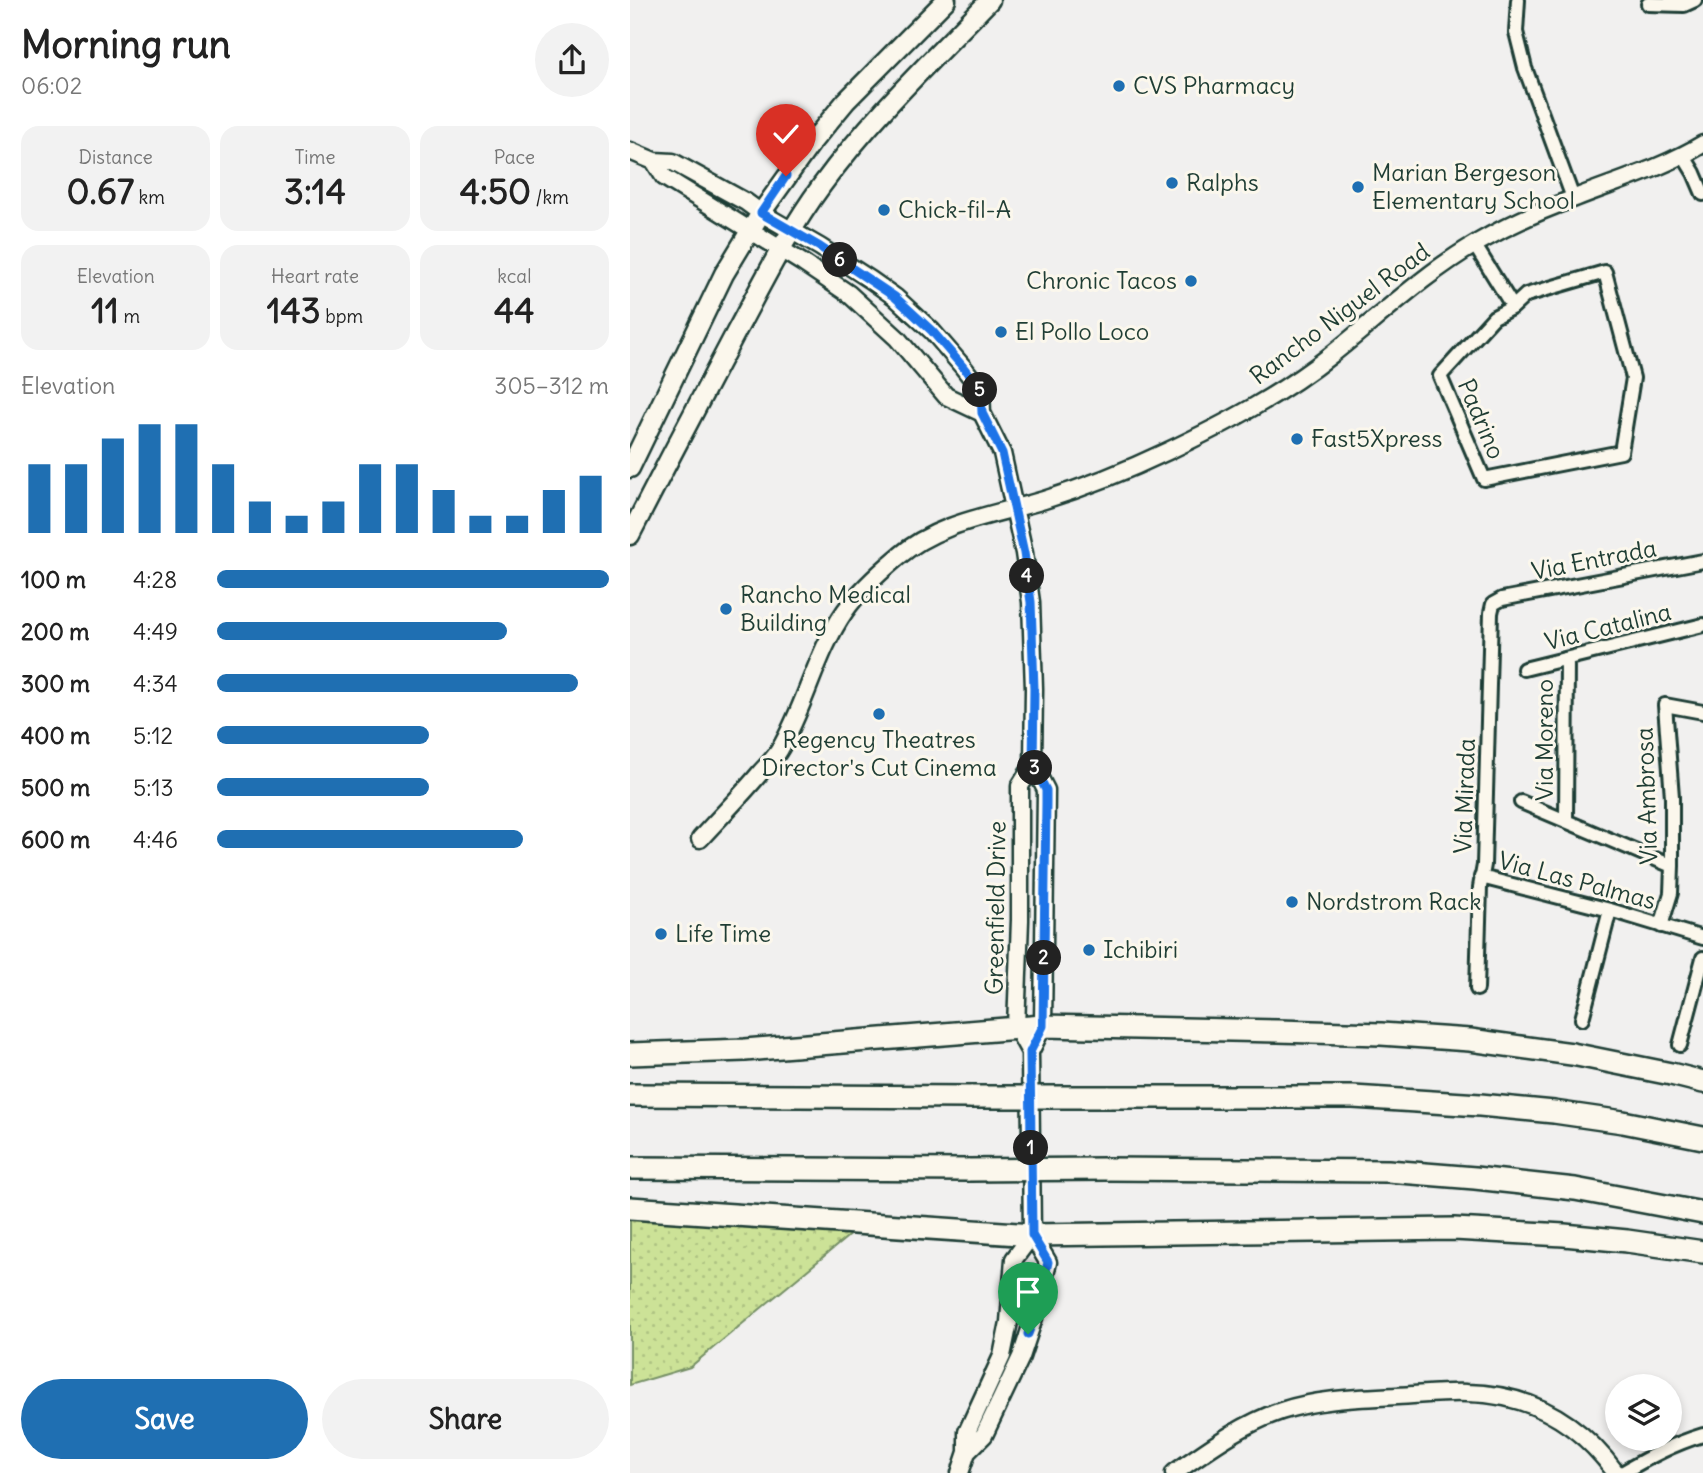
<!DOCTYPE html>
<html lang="en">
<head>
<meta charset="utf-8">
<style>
  body { margin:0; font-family:Delius,sans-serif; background:#f2f2f2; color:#222; height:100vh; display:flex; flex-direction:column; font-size:26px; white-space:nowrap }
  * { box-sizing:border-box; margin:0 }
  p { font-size:23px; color:#767676 }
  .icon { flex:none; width:38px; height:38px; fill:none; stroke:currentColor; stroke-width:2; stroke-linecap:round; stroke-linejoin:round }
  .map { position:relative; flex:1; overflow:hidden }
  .drawer { display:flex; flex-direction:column; background:#fff; width:630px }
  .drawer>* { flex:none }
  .tools { position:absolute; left:975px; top:1374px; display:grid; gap:14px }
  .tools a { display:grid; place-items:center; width:77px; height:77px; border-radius:50%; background:#fff; box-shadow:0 4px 10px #0003; font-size:35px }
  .pin { position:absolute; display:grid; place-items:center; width:60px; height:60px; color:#fff; margin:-72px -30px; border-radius:50% 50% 50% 0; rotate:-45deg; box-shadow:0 0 7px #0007 }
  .pin .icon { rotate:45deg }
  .km { position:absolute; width:35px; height:35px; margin:-18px; border-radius:50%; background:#222; color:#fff; font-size:19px; line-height:35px; text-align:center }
  .round { display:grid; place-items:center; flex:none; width:74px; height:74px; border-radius:37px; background:#f2f2f2 }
  .head { display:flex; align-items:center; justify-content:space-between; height:119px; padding:0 21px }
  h1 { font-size:38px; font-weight:700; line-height:52px }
  .figures { display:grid; grid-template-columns:repeat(3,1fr); gap:10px; height:119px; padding:7px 21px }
  .figures div { display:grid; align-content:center; border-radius:18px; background:#f2f2f2; text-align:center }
  .figures b { font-size:35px; font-weight:700 }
  .figures small { font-size:19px; font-weight:400 }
  .figures p { font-size:19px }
  .chart { height:196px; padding:14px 21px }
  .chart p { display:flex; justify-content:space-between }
  .chart svg { width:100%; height:126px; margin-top:7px; stroke:#1f6fb2; stroke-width:6 }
  .button { display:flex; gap:14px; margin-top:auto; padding:14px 21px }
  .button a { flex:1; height:80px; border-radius:42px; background:#1f6fb2; color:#fff; font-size:28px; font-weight:700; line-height:80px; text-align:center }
  .button a+a { background:#f2f2f2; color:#222 }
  ul { padding:0 21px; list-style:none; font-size:23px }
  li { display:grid; grid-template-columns:112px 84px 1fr; align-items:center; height:52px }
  li i { height:18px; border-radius:9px; background:#1f6fb2 }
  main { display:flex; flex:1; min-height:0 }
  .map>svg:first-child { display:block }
  .grass { fill:url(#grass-dots); stroke:#769066; stroke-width:2 }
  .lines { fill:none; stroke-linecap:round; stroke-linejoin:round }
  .street-casing { stroke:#1f3d34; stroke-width:18 }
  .secondary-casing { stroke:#1f3d34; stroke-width:21 }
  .primary-casing { stroke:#1f3d34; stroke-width:23 }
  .highway-casing { stroke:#1f3d34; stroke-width:26 }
  .street { stroke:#fbf7ec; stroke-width:12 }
  .secondary { stroke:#fbf7ec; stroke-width:16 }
  .primary { stroke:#fbf7ec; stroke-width:18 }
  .highway { stroke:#fbf7ec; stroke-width:21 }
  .highway-bridge-casing { stroke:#1f3d34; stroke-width:26; stroke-linecap:butt }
  .highway-bridge { stroke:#fbf7ec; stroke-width:21 }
  .route-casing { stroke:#fff; stroke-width:14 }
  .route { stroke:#1a73e8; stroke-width:9 }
  .poi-dot { fill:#1f6fb2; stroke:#fbf7ec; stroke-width:2.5 }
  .labels { text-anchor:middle; stroke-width:6; stroke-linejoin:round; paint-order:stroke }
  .poi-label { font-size:24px; fill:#1f3d34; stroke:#fbf7ec; text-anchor:start }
  .street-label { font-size:24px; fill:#1f3d34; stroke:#fbf7ec }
</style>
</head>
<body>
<main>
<section class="drawer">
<div class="head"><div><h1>Morning run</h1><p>06:02</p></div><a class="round"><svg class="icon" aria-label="share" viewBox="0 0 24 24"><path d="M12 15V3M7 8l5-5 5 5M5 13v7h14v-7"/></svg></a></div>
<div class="figures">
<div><p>Distance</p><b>0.67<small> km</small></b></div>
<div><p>Time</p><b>3:14</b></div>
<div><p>Pace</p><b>4:50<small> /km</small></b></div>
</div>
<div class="figures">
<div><p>Elevation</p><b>11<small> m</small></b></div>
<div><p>Heart rate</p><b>143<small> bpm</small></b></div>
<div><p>kcal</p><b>44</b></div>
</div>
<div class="chart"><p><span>Elevation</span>305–312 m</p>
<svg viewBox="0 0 160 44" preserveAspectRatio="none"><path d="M5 44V20M15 44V20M25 44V11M35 44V6M45 44V6M55 44V20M65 44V33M75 44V38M85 44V33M95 44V20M105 44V20M115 44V29M125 44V38M135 44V38M145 44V29M155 44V24"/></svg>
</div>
<ul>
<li><b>100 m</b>4:28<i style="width:100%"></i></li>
<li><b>200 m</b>4:49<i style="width:74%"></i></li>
<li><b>300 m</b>4:34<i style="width:92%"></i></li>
<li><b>400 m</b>5:12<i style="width:54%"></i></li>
<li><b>500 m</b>5:13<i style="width:54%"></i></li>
<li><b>600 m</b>4:46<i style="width:78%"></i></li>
</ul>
<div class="button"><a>Save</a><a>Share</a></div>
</section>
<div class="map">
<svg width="1073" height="1473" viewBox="0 0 1073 1473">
  <defs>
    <pattern id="grass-dots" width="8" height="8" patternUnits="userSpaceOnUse" patternTransform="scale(1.75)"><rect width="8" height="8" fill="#cce297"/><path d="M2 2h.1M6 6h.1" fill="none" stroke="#afc383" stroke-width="1.8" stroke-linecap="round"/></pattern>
  </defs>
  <rect width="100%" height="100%" fill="#f1f0ef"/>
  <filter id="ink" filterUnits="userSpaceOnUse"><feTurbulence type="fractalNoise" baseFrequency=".0143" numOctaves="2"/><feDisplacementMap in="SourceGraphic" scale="14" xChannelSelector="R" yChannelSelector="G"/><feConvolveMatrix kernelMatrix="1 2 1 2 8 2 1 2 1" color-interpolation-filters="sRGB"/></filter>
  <g filter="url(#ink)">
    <path class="grass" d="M0 1217 222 1233 60 1367 0 1385Z"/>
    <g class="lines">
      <g class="street-casing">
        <path id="street" d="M888 0 886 32 895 68 943 198
          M1018 4 1054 5 1065 0
          M1053 155 1064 173 1073 194
          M844 244 883 307
          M975 272 1003 378 991 452 854 479 810 376 864 317 883 307 896 295Z
          M894 669 1073 625
          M891 802 1042 866
          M936 821 937 659
          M851 877 980 910 1073 938
          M1031 926 1041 893 1042 866V797L1035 705 1073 712
          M847 989 850 887 854 865 861 613 863 604 872 599 1073 561
          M952 1019 980 910
          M1050 1045 1073 958
          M992 1473C1019 1457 1043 1444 1073 1435"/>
      </g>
      <g class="secondary-casing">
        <path id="secondary" d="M0 151 24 161 43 162 116 202 131 213 190 247 241 280 265 297 302 331 333 367 351 390 352 413 372 453 394 553 401 602 404 689 403 765 416 790 413 1026 400 1052 402 1235 418 1262 408 1306 391 1357 354 1435 337 1452
          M24 161 34 177 173 263 219 294 267 338 316 396 352 413
          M70 839C90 817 111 796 130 773 137 765 145 758 150 749 176 705 186 653 215 611 229 591 249 573 268 557 308 522 365 515 414 500 456 487 498 470 538 451 595 424 652 394 701 355 749 317 794 274 847 243 878 225 911 210 945 198 988 181 1033 168 1073 144
          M400 1052 386 1027 390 920V786L403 765
          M330 1473 337 1452V1432L372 1356 379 1322 384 1259 402 1235
          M544 1473C577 1450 612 1424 651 1411 688 1399 728 1398 767 1396 790 1395 814 1392 837 1393 901 1394 949 1422 986 1473"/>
      </g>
      <g class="primary-casing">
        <path id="primary" d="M0 468 94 274 131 213 182 142 216 101 316 0
          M0 535C35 467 70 400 106 332 133 282 158 231 192 185 241 118 302 60 360 0"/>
      </g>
      <g class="highway-casing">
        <path id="highway" d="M0 1054 115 1050 413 1026 648 1031 751 1034 840 1040 942 1054 1041 1074 1073 1082
          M0 1095 342 1097
          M478 1097H723L850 1105 924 1112 993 1122 1073 1138
          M0 1168 339 1170
          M476 1169 758 1171 845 1178 945 1189 1073 1213
          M0 1208 402 1235 824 1229 934 1235 997 1241 1073 1252"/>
      </g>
      <use href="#street" class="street"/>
      <use href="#secondary" class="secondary"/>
      <use href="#primary" class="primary"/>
      <use href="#highway" class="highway"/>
      <g class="highway-bridge-casing">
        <path id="highway-bridge" d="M342 1097H478
          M339 1170 476 1169"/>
      </g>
      <use href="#highway-bridge" class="highway-bridge"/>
    </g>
  </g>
  <g class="lines" filter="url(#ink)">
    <g class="route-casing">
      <path id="route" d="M156 176 131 213 190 247 265 297 302 331 333 367 351 390 352 413 372 453 394 553 401 602 404 689 403 765 416 790V802L413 1026 400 1052 402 1235 418 1262 408 1306 398 1334"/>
    </g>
    <use href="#route" class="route"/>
  </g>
  <g class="poi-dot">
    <circle cx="489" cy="86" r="7"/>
    <circle cx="542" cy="183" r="7"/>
    <circle cx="728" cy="187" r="7"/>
    <circle cx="254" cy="210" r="7"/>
    <circle cx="561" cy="281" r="7"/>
    <circle cx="371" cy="332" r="7"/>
    <circle cx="667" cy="439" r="7"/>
    <circle cx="96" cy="609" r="7"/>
    <circle cx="249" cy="714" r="7"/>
    <circle cx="662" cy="902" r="7"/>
    <circle cx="31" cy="934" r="7"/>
    <circle cx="459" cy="950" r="7"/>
  </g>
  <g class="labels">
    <g class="poi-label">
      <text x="503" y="94">CVS Pharmacy</text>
      <text x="742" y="181">Marian Bergeson<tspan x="742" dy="28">Elementary School</tspan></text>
      <text x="556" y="191">Ralphs</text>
      <text x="268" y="218">Chick-fil-A</text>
      <text x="547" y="289" text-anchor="end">Chronic Tacos</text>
      <text x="385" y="340">El Pollo Loco</text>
      <text x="681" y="447">Fast5Xpress</text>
      <text x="110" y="603">Rancho Medical<tspan x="110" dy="28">Building</tspan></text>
      <text x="249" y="748" text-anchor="middle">Regency Theatres<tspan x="249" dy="28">Director's Cut Cinema</tspan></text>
      <text x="676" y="910">Nordstrom Rack</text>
      <text x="45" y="942">Life Time</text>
      <text x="473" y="958">Ichibiri</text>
    </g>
    <g class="street-label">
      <text transform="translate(710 314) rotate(-37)" y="8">Rancho Niguel Road</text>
      <text transform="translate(851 419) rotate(67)" y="8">Padrino</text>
      <text transform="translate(964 560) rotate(-11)" y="8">Via Entrada</text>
      <text transform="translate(978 627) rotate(-14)" y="8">Via Catalina</text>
      <text transform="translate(915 740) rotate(-90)" y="8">Via Moreno</text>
      <text transform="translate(835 796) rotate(-88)" y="8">Via Mirada</text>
      <text transform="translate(1017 796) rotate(-92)" y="8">Via Ambrosa</text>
      <text transform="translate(947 881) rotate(15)" y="8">Via Las Palmas</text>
      <text transform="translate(366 908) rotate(-89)" y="8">Greenfield Drive</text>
    </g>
  </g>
</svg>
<div class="tools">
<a><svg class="icon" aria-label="layers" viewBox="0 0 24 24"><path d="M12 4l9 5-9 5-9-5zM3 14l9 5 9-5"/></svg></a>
</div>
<div class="pin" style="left:398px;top:1334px;background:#1e9e55"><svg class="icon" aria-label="arrive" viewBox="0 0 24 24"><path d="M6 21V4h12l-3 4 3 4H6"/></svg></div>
<div class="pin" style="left:156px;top:176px;background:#d93025"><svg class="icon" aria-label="check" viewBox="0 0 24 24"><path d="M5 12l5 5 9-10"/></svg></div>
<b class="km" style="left:401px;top:1148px">1</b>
<b class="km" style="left:414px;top:958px">2</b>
<b class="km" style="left:405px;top:768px">3</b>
<b class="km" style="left:397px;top:576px">4</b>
<b class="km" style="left:350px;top:390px">5</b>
<b class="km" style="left:210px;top:260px">6</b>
</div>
</main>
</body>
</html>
